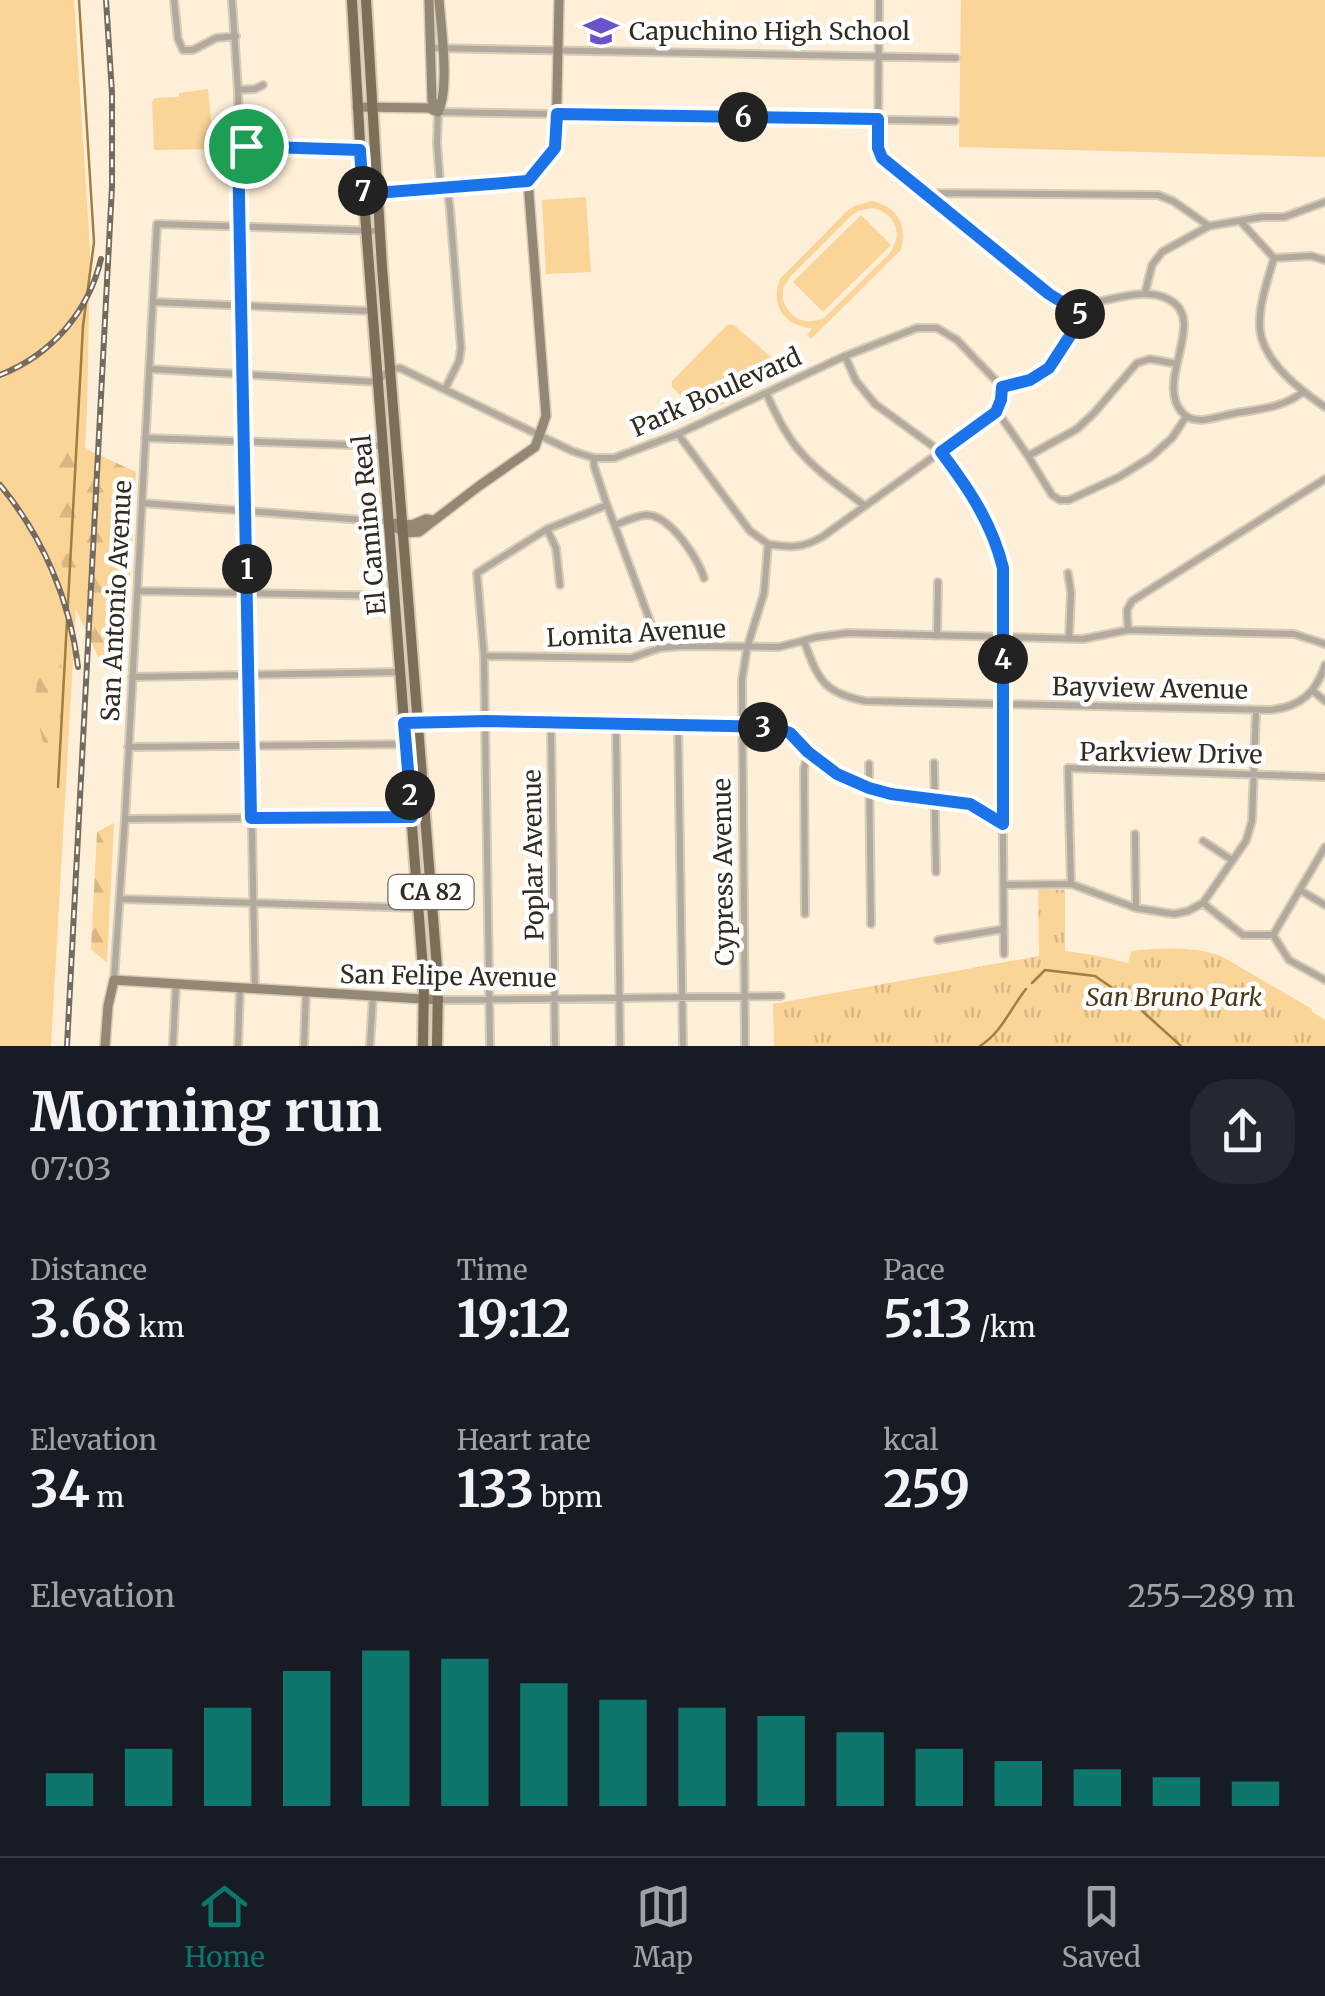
<!DOCTYPE html>
<html lang="en">
<head>
<meta charset="utf-8">
<style>
  body { margin:0; font-family:Merriweather,serif; background:#242831; color:#f1f3f6; height:100vh; display:flex; flex-direction:column; font-size:38px; white-space:nowrap }
  * { box-sizing:border-box; margin:0 }
  p { font-size:32px; color:#9ea1a6 }
  .icon { flex:none; width:55px; height:55px; fill:none; stroke:currentColor; stroke-width:2; stroke-linecap:round; stroke-linejoin:round }
  .map { position:relative; height:1046px; overflow:hidden }
  .sheet { display:flex; flex-direction:column; background:#171b24; flex:1 }
  .sheet>* { flex:none }
  .pin { position:absolute; display:grid; place-items:center; width:85px; height:85px; color:#fff; margin:-42px; border:5px solid #fff; border-radius:50%; box-shadow:0 2px 10px #0007 }
  .km { position:absolute; width:50px; height:50px; margin:-25px; border-radius:50%; background:#222; color:#fff; font-size:28px; line-height:50px; text-align:center }
  .round { display:grid; place-items:center; flex:none; width:105px; height:105px; border-radius:40px; background:#242831 }
  .overview { display:flex; align-items:center; justify-content:space-between; height:170px; padding:0 30px }
  h1 { font-size:55px; font-weight:700; line-height:75px }
  .figures { display:grid; grid-template-columns:repeat(3,1fr); gap:15px; height:170px; padding:10px 30px }
  .figures div { display:grid; align-content:center }
  .figures b { font-size:50px; font-weight:700 }
  .figures small { font-size:28px; font-weight:400 }
  .figures p { font-size:28px }
  .chart { height:280px; padding:20px 30px }
  .chart p { display:flex; justify-content:space-between }
  .chart svg { width:100%; height:180px; margin-top:10px; stroke:#0f766e; stroke-width:6 }
  .menu { display:flex; justify-content:space-around; align-items:center; height:140px; border-top:2px solid #363941; background:#171b24; font-size:28px; color:#9ea1a6 }
  .menu a { display:grid; justify-items:center; gap:5px }
  .menu .active { color:#0f766e }
  .map>svg:first-child { display:block }
  .grass { fill:#fbd498; fill-rule:evenodd }
  .forest { fill:url(#forest-firs) }
  .park { fill:url(#park-tufts) }
  .lines { fill:none; stroke-linecap:round; stroke-linejoin:round }
  .stream { stroke:#a17d40; stroke-width:2.5 }
  .street-casing { stroke:#d9ccb7; stroke-width:10 }
  .secondary-casing { stroke:#d9ccb7; stroke-width:12 }
  .primary-casing { stroke:#d9ccb7; stroke-width:14 }
  .street { stroke:#b2aa9e; stroke-width:6 }
  .secondary { stroke:#938775; stroke-width:9 }
  .primary { stroke:#7c6e59; stroke-width:10 }
  .rail-casing { stroke:#746b5c; stroke-width:6 }
  .rail { stroke:#fff; stroke-width:2.5; stroke-dasharray:8; stroke-linecap:butt }
  .route-casing { stroke:#fff; stroke-width:20 }
  .route { stroke:#1a73e8; stroke-width:12 }
  .labels { text-anchor:middle; stroke-width:9; stroke-linejoin:round; paint-order:stroke }
  .shield { fill:#fff; stroke:#706b63; stroke-width:2.5 }
  .shield-label { font-size:22px; font-weight:bold; fill:#322b20 }
  .poi-label { font-size:25px; fill:#322b20; stroke:#fff; text-anchor:start }
  .street-label { font-size:25px; fill:#322b20; stroke:#fff }
  .park-label { font-size:25px; font-style:italic; fill:#4c3714; stroke:#fff }
</style>
</head>
<body>
<div class="map">
<svg width="1325" height="1046" viewBox="0 0 1325 1046">
  <defs>
    <pattern id="forest-firs" width="22" height="20" patternUnits="userSpaceOnUse" patternTransform="scale(2.5)"><rect width="22" height="20" fill="#fbd498"/><path d="M5 1l3.5 6h-7zM16 11l3.5 6h-7z" fill="#d8b683"/></pattern>
    <pattern id="park-tufts" width="24" height="20" patternUnits="userSpaceOnUse" patternTransform="scale(2.5)"><rect width="24" height="20" fill="#fbd498"/><path d="M3 7l-1-3M5 7V3M7 7l1-3M15 17l-1-3M17 17v-4M19 17l1-3" fill="none" stroke="#d8b683"/></pattern>
  </defs>
  <rect width="100%" height="100%" fill="#feefd8"/>
  <path class="grass" d="M0 0H74L90 249 87 413 51 1046H0Z
    M961 0H1325V157L959 147Z
    M208 89 212 129 210 149 154 150 152 102 155 98 179 97V93Z
    M586 197 591 272 546 274 542 200Z
    M872 201C897 207 908 224 901 250L811 339 807 335 812 328C784 326 770 305 780 279L847 211 854 206ZM872 208C895 213 904 233 890 253L824 318C805 326 790 319 783 300V288L790 277 851 216 858 211Z
    M861 215 891 245 823 312 793 282Z
    M727 325H734L777 362 746 394 699 414 672 387V381Z"/>
  <path class="forest" d="M71 442 136 472 125 669H104L73 603 48 518 50 468Z
    M60 650 64 697 55 792 34 705 41 653Z
    M114 823 107 963 91 949 97 832Z"/>
  <path class="park" d="M1038 889 1065 890V951L1094 955 1128 963 1131 951C1161 948 1192 946 1221 956L1312 1009V1012L1325 1020V1046H774L773 1004 1039 956Z"/>
  <g class="lines">
    <path class="stream" d="M58 787 83 326 94 242 79 0
      M1032 983 1045 970 1095 976 1130 1000 1181 1046
      M980 1046C1002 1032 1010 1009 1026 989"/>
    <g class="street-casing">
      <path id="street" d="M174 0 178 39 183 50H193L216 38 236 36
        M232 0 238 90 255 989
        M879 0 878 148 882 157 1049 294C1053 297 1057 300 1062 302 1092 312 1135 283 1168 299 1209 319 1155 380 1181 411 1186 418 1192 420 1201 420 1210 420 1221 416 1231 414 1257 409 1281 409 1303 392
        M432 48 956 58
        M238 90 255 89 263 85
        M238 146 360 150
        M927 193 1158 195 1173 201 1209 226
        M363 194 528 181
        M1242 223 1274 258 1311 256 1325 260
        M1274 258C1268 279 1258 306 1260 329 1263 362 1300 390 1325 407
        M1145 293 1152 265 1162 252 1209 226 1262 217H1284L1325 202
        M153 302 372 311
        M845 356 856 381 875 404 941 452 972 492 997 541 1003 568 1004 595 1002 736 1004 954
        M149 369 378 382 390 368
        M388 369 400 368 572 451 594 458H614L678 434 845 356 917 328H937L957 340 1002 387
        M445 389 459 361 461 348 450 209 448 194 440 182 437 144 438 112 955 121
        M766 393C775 412 784 432 798 449 817 472 842 488 865 506
        M997 411 1028 456 1052 495 1060 500H1069L1119 477 1151 457 1172 438 1186 417
        M678 434 750 531 768 544 764 593 747 648 742 680 745 1046
        M145 438 382 446
        M1028 456 1077 429 1094 413 1137 363 1150 359 1177 364
        M594 458V466L607 505 660 648
        M142 503 389 522
        M615 525C625 521 636 516 646 515 669 514 698 558 704 578
        M547 529 556 548 560 585
        M768 544C790 548 803 548 822 537L997 411 1001 400 1002 387 1030 381 1049 367 1077 325 1080 314 1077 303
        M1068 573 1071 593 1069 638
        M138 591 395 596
        M1128 630 1127 610 1132 601 1325 479
        M937 636 938 582
        M804 641C818 679 823 693 865 701L1271 710C1300 707 1316 693 1325 665
        M484 656 631 658 660 648 681 646 779 647 817 637 847 633 1083 639 1128 630 1294 634 1325 644
        M132 677 400 672
        M1313 691 1325 701
        M404 723 486 721 771 727 790 733 808 752 837 774 869 788 891 794 970 804 1002 823
        M551 723 555 1046
        M616 725 620 1046
        M678 726 683 1046
        M128 747 420 744
        M934 763 936 872
        M869 764 871 924
        M125 819 410 817
        M1135 834 1136 908
        M1203 841 1232 860
        M1071 884 1068 768 1325 777
        M1004 885 1071 884 1136 908 1174 914 1188 911 1203 903 1246 841 1252 821 1256 711
        M1300 890 1325 905
        M121 899 419 908
        M1203 903 1243 935H1273L1289 960 1325 980
        M805 914 804 769 808 752
        M1273 935 1325 847
        M938 940 1004 929
        M114 980 125 819 157 224 380 231
        M439 1000 781 996
        M173 1046 176 984
        M238 1046 240 988
        M304 1046 306 992
        M370 1046 373 996
        M490 1046 484 656 477 573 547 529 607 505"/>
    </g>
    <g class="secondary-casing">
      <path id="secondary" d="M429 0 432 100 438 112
        M357 107 429 108 435 111
        M438 112C450 89 441 27 439 0
        M389 522 404 533 419 532 479 486 535 447 546 416 528 181 552 152 556 143 559 0
        M396 523 412 525 426 519 432 520
        M105 1046 108 1006 114 980 439 1000"/>
    </g>
    <g class="primary-casing">
      <path id="primary" d="M352 0 361 161 424 982 423 1046
        M366 0 382 267 438 981 437 1046"/>
    </g>
    <use href="#street" class="street"/>
    <use href="#secondary" class="secondary"/>
    <use href="#primary" class="primary"/>
    <g class="rail-casing">
      <path id="rail" d="M0 375C51 355 88 313 101 259
        M0 485C43 537 70 600 78 667
        M67 1046 112 186V93L106 0"/>
    </g>
    <use href="#rail" class="rail"/>
  </g>
  <g class="lines">
    <g class="route-casing">
      <path id="route" d="M557 114 878 119V148L882 158 1049 294 1062 302 1077 304 1080 314 1077 325 1049 368 1030 380 1002 387 1001 400 996 412 941 452C969 489 992 523 1003 568V824L970 804 891 794 869 788 837 774 808 752 790 733 771 727 486 721 404 723 412 817 251 818 238 146 360 150 363 194 528 181 555 148Z"/>
    </g>
    <use href="#route" class="route"/>
  </g>
  <defs>
    <g id="school-bare" transform="scale(2.7)"><path d="M0-5L7-2L0 1L-7-2ZM-4 1L0 2.5L4 1V4Q0 6-4 4Z" fill="#6b52cb" stroke="#fff" stroke-width="2.5" paint-order="stroke"/></g>
  </defs>
  <g fill-rule="evenodd">
    <use href="#school-bare" x="601" y="31"/>
  </g>
  <g class="labels">
    <rect class="shield" x="388.5" y="875" width="85" height="34" rx="8"/>
    <g class="shield-label">
      <text x="431" y="900">CA 82</text>
    </g>
    <g class="poi-label">
      <text x="629" y="40">Capuchino High School</text>
    </g>
    <g class="street-label">
      <text transform="translate(716 392) rotate(-24)" y="9">Park Boulevard</text>
      <text transform="translate(369 525) rotate(-95)" y="9">El Camino Real</text>
      <text transform="translate(116 601) rotate(-87)" y="9">San Antonio Avenue</text>
      <text transform="translate(636 633) rotate(-3)" y="9">Lomita Avenue</text>
      <text transform="translate(1150 688) rotate(1)" y="9">Bayview Avenue</text>
      <text transform="translate(1171 753) rotate(1)" y="9">Parkview Drive</text>
      <text transform="translate(533 855) rotate(-91)" y="9">Poplar Avenue</text>
      <text transform="translate(723 872) rotate(-91)" y="9">Cypress Avenue</text>
      <text transform="translate(448 976) rotate(1)" y="9">San Felipe Avenue</text>
    </g>
    <g class="park-label">
      <text x="1174" y="1006">San Bruno Park</text>
    </g>
  </g>
</svg>
<div class="pin" style="left:246px;top:146px;background:#1e9e55"><svg class="icon" aria-label="arrive" viewBox="0 0 24 24"><path d="M6 21V4h12l-3 4 3 4H6"/></svg></div>
<b class="km" style="left:247px;top:569px">1</b>
<b class="km" style="left:410px;top:795px">2</b>
<b class="km" style="left:763px;top:727px">3</b>
<b class="km" style="left:1003px;top:659px">4</b>
<b class="km" style="left:1080px;top:314px">5</b>
<b class="km" style="left:743px;top:117px">6</b>
<b class="km" style="left:363px;top:191px">7</b>
</div>
<section class="sheet">
<div class="overview"><div><h1>Morning run</h1><p>07:03</p></div><a class="round"><svg class="icon" aria-label="share" viewBox="0 0 24 24"><path d="M12 15V3M7 8l5-5 5 5M5 13v7h14v-7"/></svg></a></div>
<div class="figures">
<div><p>Distance</p><b>3.68<small> km</small></b></div>
<div><p>Time</p><b>19:12</b></div>
<div><p>Pace</p><b>5:13<small> /km</small></b></div>
</div>
<div class="figures">
<div><p>Elevation</p><b>34<small> m</small></b></div>
<div><p>Heart rate</p><b>133<small> bpm</small></b></div>
<div><p>kcal</p><b>259</b></div>
</div>
<div class="chart"><p><span>Elevation</span>255–289 m</p>
<svg viewBox="0 0 160 44" preserveAspectRatio="none"><path d="M5 44V36M15 44V30M25 44V20M35 44V11M45 44V6M55 44V8M65 44V14M75 44V18M85 44V20M95 44V22M105 44V26M115 44V30M125 44V33M135 44V35M145 44V37M155 44V38"/></svg>
</div>
</section>
<nav class="menu">
<a class="active"><svg class="icon" aria-label="home" viewBox="0 0 24 24"><path d="M3 11l9-7 9 7M6 9v11h12V9"/></svg>Home</a>
<a><svg class="icon" aria-label="map" viewBox="0 0 24 24"><path d="M3 6l6-2 6 2 6-2v14l-6 2-6-2-6 2zM9 4v14M15 6v14"/></svg>Map</a>
<a><svg class="icon" aria-label="saved" viewBox="0 0 24 24"><path d="M7 4h10v16l-5-4-5 4z"/></svg>Saved</a>
</nav>
</body>
</html>
